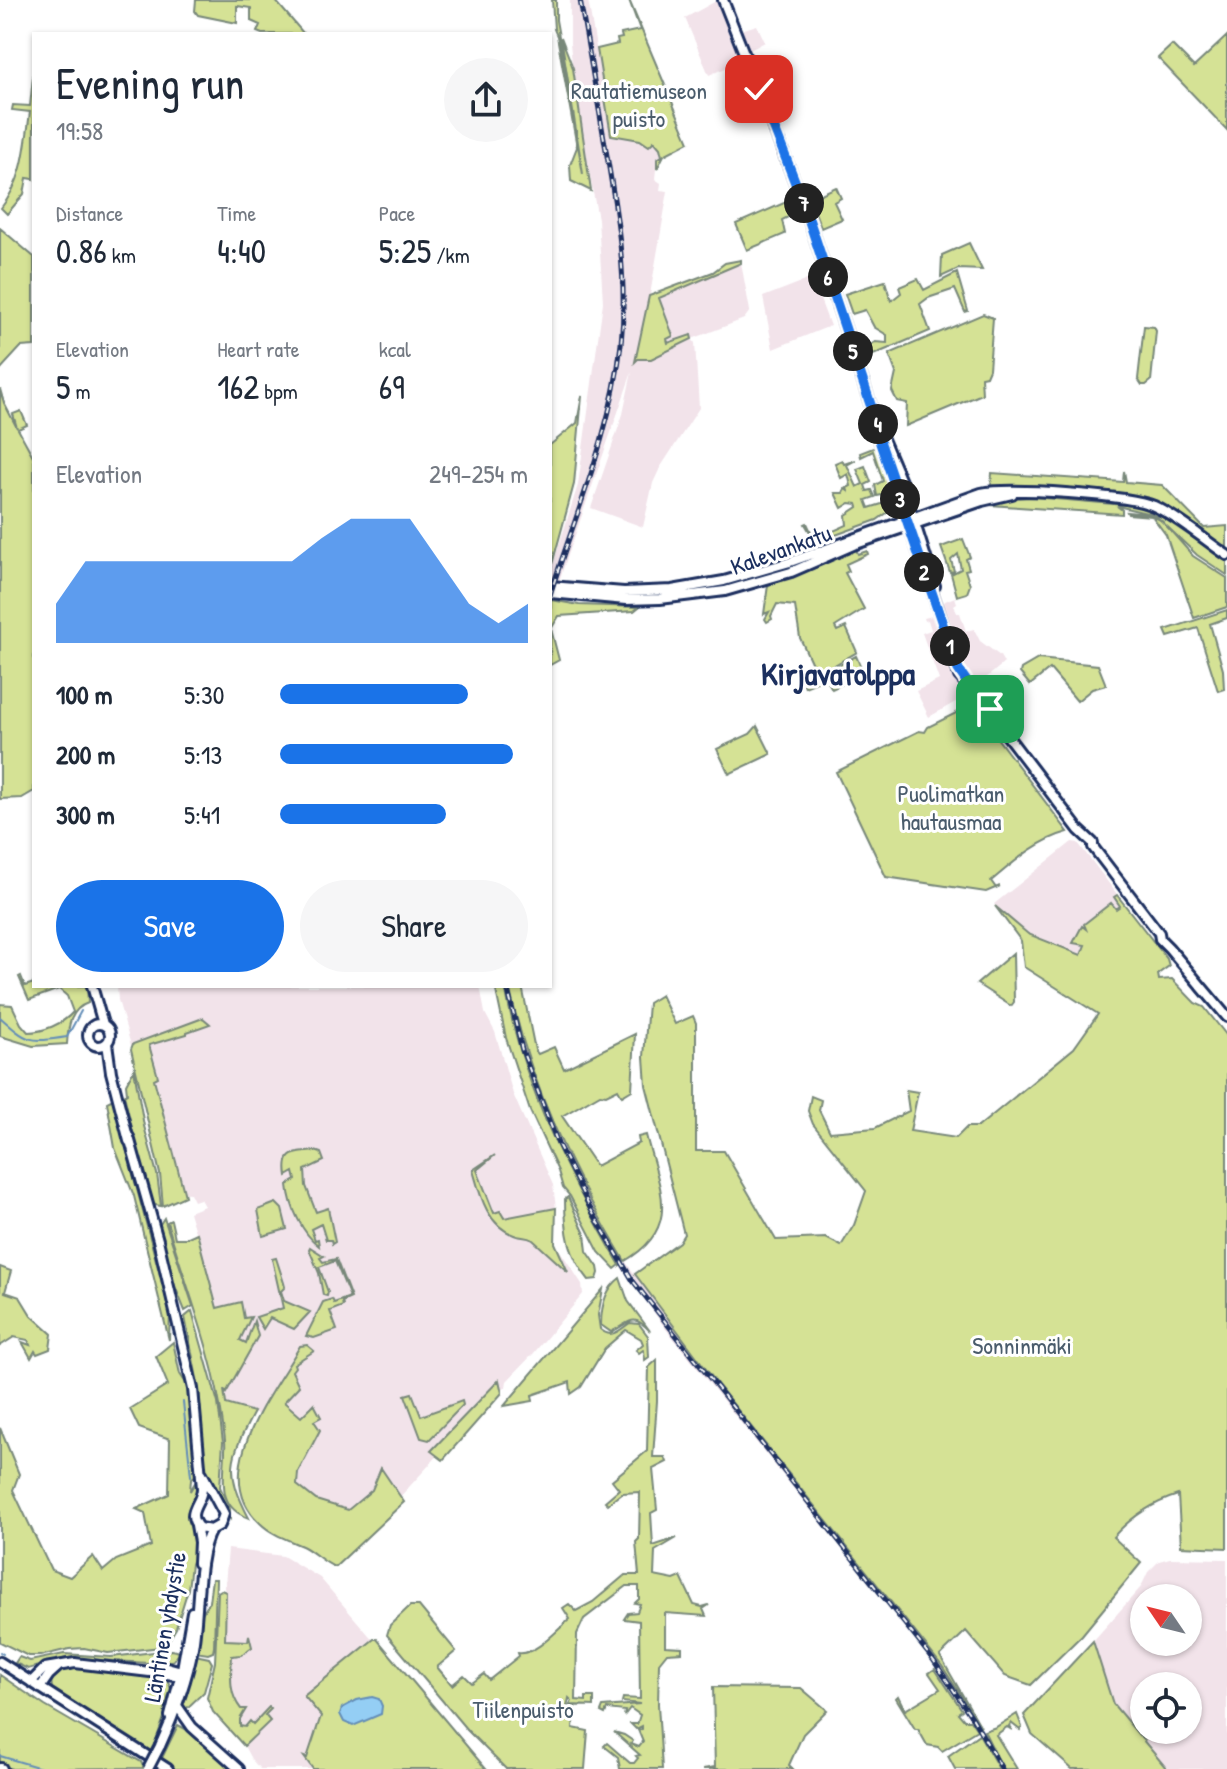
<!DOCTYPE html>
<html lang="en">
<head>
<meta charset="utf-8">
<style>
  body { margin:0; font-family:"Patrick Hand",sans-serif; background:#f6f6f7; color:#1f2937; height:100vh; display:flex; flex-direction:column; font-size:30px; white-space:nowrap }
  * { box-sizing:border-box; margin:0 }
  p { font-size:26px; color:#747a83 }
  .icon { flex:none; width:44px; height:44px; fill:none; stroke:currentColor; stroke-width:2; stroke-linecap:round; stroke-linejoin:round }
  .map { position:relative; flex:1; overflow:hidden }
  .sheet { position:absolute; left:32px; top:32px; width:520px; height:956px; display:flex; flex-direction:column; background:#fff; border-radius:0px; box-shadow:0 2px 6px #0004 }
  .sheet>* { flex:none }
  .needle { width:52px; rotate:305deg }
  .tools { position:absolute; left:1130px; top:1584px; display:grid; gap:16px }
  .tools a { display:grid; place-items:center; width:72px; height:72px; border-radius:50%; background:#fff; box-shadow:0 2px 6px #0004; font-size:40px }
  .pin { position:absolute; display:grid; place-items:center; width:68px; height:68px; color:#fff; margin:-34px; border-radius:16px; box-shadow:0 4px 12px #0006 }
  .km { position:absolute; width:40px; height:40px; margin:-20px; border-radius:50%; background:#222; color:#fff; font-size:22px; line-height:40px; text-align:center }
  .round { display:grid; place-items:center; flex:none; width:84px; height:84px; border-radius:42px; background:#f6f6f7 }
  .overview { display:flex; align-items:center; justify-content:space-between; height:136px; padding:0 24px }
  h1 { font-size:44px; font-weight:600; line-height:60px }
  .figures { display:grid; grid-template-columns:repeat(3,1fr); gap:12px; height:136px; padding:8px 24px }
  .figures div { display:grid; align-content:center }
  .figures b { font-size:34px; font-weight:600 }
  .figures small { font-size:22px; font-weight:400 }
  .figures p { font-size:22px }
  .chart { height:224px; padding:16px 24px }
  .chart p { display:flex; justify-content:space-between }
  .chart svg { width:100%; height:144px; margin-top:8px; fill:#1a73e8; opacity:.7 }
  .button { display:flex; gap:16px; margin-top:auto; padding:16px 24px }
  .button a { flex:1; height:92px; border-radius:48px; background:#1a73e8; color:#fff; font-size:32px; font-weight:600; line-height:92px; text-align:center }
  .button a+a { background:#f6f6f7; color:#1f2937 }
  ul { padding:0 24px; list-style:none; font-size:26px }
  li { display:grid; grid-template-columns:128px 96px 1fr; align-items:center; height:60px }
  li i { height:20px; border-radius:10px; background:#1a73e8 }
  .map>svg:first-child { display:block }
  .built { fill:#f2e3ea; fill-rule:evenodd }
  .green { fill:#d5e295; stroke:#78887a; stroke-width:2 }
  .water { fill:#94cef4; stroke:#648eb8; stroke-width:2 }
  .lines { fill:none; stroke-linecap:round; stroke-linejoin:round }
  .stream { stroke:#648eb8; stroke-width:2 }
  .secondary-casing { stroke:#1b2f5e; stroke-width:14 }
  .motorway-casing { stroke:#1b2f5e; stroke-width:16 }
  .secondary { stroke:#fff; stroke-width:8 }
  .motorway { stroke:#fff; stroke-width:10 }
  .rail-casing { stroke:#1b2f5e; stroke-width:5 }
  .rail { stroke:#fff; stroke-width:2; stroke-dasharray:6; stroke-linecap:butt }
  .secondary-bridge-casing { stroke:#1b2f5e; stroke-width:14; stroke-linecap:butt }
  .secondary-bridge { stroke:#fff; stroke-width:8 }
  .route-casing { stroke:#fff; stroke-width:16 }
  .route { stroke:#1a73e8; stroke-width:10 }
  .labels { text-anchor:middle; stroke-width:6; stroke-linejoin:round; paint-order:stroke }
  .park-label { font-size:24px; fill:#4a5c6c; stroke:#fff }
  .street-label { font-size:24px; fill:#1b2f5e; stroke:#fff }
  .district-label { font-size:32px; font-weight:bold; fill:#1b2f5e; stroke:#fff }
</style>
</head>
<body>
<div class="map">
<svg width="1227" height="1769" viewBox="0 0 1227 1769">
  <rect width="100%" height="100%" fill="#fff"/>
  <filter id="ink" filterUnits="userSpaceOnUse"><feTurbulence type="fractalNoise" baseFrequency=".0125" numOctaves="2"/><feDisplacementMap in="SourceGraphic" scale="16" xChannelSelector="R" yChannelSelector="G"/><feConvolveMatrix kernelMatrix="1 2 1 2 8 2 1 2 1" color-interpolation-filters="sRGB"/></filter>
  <g filter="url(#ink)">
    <path class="built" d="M570 0H588L611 136H622L646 143 654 141 660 148 662 157 657 159 655 179 661 183 660 190 668 191 650 295 676 290 741 263 750 311 744 319 692 339 695 343 699 408 660 468 653 483 643 527 591 508 623 414 632 372 559 581 550 580V574L578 485 603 302 598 219 576 102 570 43Z
      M718 0H729L741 30 757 25 765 42 750 50 752 57 709 75 685 18Z
      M812 278 830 326 773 349 763 297Z
      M955 597 957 603 954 605 957 613H960L966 631 974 629 980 641 1000 656 1004 663 961 699 929 717 916 691 939 680 922 633 931 630 928 620 925 621 924 618 932 616 945 601Z
      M1072 842 1078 843 1165 957 1134 993 1021 941 994 904Z
      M117 986H480L485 1013 495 1032 513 1094 553 1185 556 1208 555 1243 582 1284 583 1294 533 1354 507 1381 506 1387 499 1389 342 1560 242 1484 265 1417 226 1404 186 1238 196 1235 189 1212 204 1206 200 1199 194 1201 190 1193 173 1192 118 1000Z
      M505 986H509L528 1058 562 1145 600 1220 625 1261 718 1385 942 1666 980 1725 975 1728 935 1665 666 1329 620 1265 589 1213 555 1141 526 1065Z
      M228 1549 283 1556 320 1578 374 1641 324 1717 317 1769H260L251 1759 216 1694Z
      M1170 1558 1227 1559V1769H1167L1113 1704 1093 1641 1141 1587 1148 1572 1159 1561ZM1144 1598H1188V1642H1144ZM1144 1686H1188V1730H1144Z"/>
    <path class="green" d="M196 0H275L304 34H262L257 32 260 25 251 21V8L237 6V23L198 15 195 11Z
      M552 0H556V20L583 174 561 37 573 68 591 191 571 181 570 165 577 147 557 36 554 29Z
      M629 0 689 142 664 155 657 169V159L662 156 660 148 654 141 649 146 640 140 611 135 597 49 618 44 617 39 622 38 621 34 640 30Z
      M1227 36V130L1158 58 1172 45 1194 67Z
      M34 67V179L27 178 24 194 7 214 1 208C24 179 25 148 30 112L12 110 13 105 30 106Z
      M836 187 841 198 834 202 842 219 821 228 810 199Z
      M793 199 798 212 782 220 785 234 747 250 736 224Z
      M0 228 34 257V346L21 347 0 370Z
      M969 243 982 270 958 269 941 277 942 255Z
      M741 260V263L659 298 672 333 673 336 667 339 668 343 691 335 692 339 651 359H638L635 362 649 296 713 272 725 263Z
      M957 273 968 311 965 312 955 289 928 298 920 304 930 331 866 358 864 349 875 342 887 343V335L874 327 865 310 852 314 845 294 885 281 891 301 901 293 899 287 918 279 924 290Z
      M983 314 993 318 989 369 986 376 981 377 982 394 906 426 907 403 897 401 892 391 896 373 889 354Z
      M1144 326 1154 327 1156 331 1151 381 1146 385H1142L1138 379Z
      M0 389 4 403 17 428 13 414 21 411 27 425 18 429 34 458V791L22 798 0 799Z
      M582 396 574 484 550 572V445L577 423Z
      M873 448 877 449 893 502 891 510 877 520 816 542 805 524 807 523 814 538H818L847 525 846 515 858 507 857 504 850 503 842 508 835 493H843L845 489 848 491 847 488 851 486 848 474 841 478 835 463 842 460 844 464 856 460 847 465 857 487 863 484 857 469 865 466 871 482 865 485 867 491 872 490 875 497 866 500 869 508 885 503 882 495 877 496 875 485 883 481 873 451 861 457 860 453Z
      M1124 471 1126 482 1162 485 1204 528 1227 526V549L1166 508 1138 497 991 487 992 473 1123 482Z
      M1032 497 1137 506 1162 517 1227 561V575L1197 555 1155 515 1117 506 1122 510V514L989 505 1017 498Z
      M1127 512C1140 513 1151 514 1162 521L1193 556 1227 578V607L1194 618 1166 535 1152 516 1128 514Z
      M963 539 970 557 966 559 969 569 965 570 970 585 967 593 957 596 951 574 961 569 958 554 951 560 954 571 950 572 941 547Z
      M856 549 858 554 867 551 868 554 846 564 849 571 845 573 864 609 835 627 837 631 846 627 857 652 817 675 800 638 795 606 777 604 771 616 772 619 767 622 765 619 769 612 764 614 768 585Z
      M551 600 579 605 639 607 634 611 559 616 551 629 559 660 550 665Z
      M1227 610V618L1210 624 1223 670 1224 689 1218 691 1198 628 1168 637 1165 630Z
      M856 656 864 674 832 689 826 678 805 687 804 684Z
      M1038 659 1098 665 1106 685 1092 689 1077 701 1050 669 1030 685 1020 673 1021 669Z
      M972 705 1068 832C1038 840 1015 861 991 881L996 888 1000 886 986 892 886 877 836 772 919 731 925 732 928 727Z
      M757 726 771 754 729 774 717 749 750 734Z
      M1117 895 1167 959 1169 966 1158 974 1159 980 1172 979 1195 1003 1204 1007 1227 1036V1548L1181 1546 1178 1495C1152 1503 1131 1517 1113 1537L1141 1563 1082 1635 1031 1685 1005 1676 966 1631 940 1656 981 1727 942 1666 718 1385 635 1274 679 1242 684 1234 646 1085 644 1057 648 1003 661 995 675 1024 693 1016 696 1023V1151H724L776 1240 826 1238 841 1246 854 1225 866 1191 813 1124 808 1111 811 1096 821 1100 819 1110 830 1132 875 1128 909 1111 906 1090 918 1092 910 1131 956 1138 967 1127H978L1074 1048 1098 1014 1024 967 1021 941 995 906 1028 934 1081 955 1085 945 1073 943 1082 926 1086 929 1084 924 1111 903 1116 909 1120 906 1114 897Z
      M1013 953 1014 1002 1011 1006 977 984Z
      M21 976 25 986 34 983V986H87L88 1003C70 1009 68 1027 67 1044L33 1046 0 1036V1004L12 1005 21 1024 28 1032C43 1032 63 1024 73 1012L67 996 59 989 29 1000 19 977Z
      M495 986H505C522 1086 570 1179 620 1265L615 1269 599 1252 570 1196 563 1188 558 1171 530 1111 506 1038Z
      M509 986H522L535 1050 538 1054 554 1047 564 1069 635 1034 632 1090 622 1096 618 1089 606 1095 600 1094 562 1116 596 1166 639 1143 638 1137 646 1135C659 1188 683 1227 625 1261 573 1175 530 1085 509 986Z
      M203 1018 210 1024 187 1032V1034L149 1045 158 1077 154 1079 185 1196 163 1206 160 1174 131 1049 133 1044Z
      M134 1069 144 1126 157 1174 161 1206 155 1205 149 1198 124 1095 127 1093 126 1084Z
      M113 1099 170 1313 169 1340 134 1196 115 1148 107 1102Z
      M315 1151 321 1153 324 1161 305 1170 306 1186 316 1212 328 1208 335 1242 332 1244 331 1240H326L321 1224 311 1229 315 1240 318 1239 319 1246C302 1233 290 1207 288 1185L296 1180 294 1172 287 1176C283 1150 295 1154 315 1151Z
      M495 1155 477 1170 494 1213 500 1211 504 1218 556 1208 555 1243 568 1272 533 1240C526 1236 521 1238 514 1235 487 1225 480 1195 473 1170Z
      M568 1197 585 1234 587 1251 598 1267 599 1273 597 1279 589 1280C568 1255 565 1231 565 1199Z
      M276 1203 282 1209 287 1229 263 1236 258 1210Z
      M164 1218 193 1306 185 1311 168 1269 158 1227Z
      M171 1220 175 1238H186L197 1233 217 1308 241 1302 244 1318 251 1317 240 1340 246 1343 254 1321 258 1336 226 1393 224 1390 226 1404 254 1412C229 1459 225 1471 249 1518 215 1507 225 1476 225 1450 226 1442 224 1433 223 1425 214 1355 187 1289 167 1222Z
      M310 1247 324 1256 320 1258 323 1262 336 1259 351 1298 342 1302 343 1306 330 1311 337 1330 314 1338 306 1336 323 1302 332 1299 334 1303 350 1297 335 1261 319 1267 328 1292 327 1296 323 1295 319 1273 309 1249Z
      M276 1258 284 1283 285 1287 281 1291 284 1301 310 1312 294 1329 270 1318 263 1329 256 1317 283 1308 272 1259Z
      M0 1267 11 1271 5 1292 20 1297 31 1315 52 1334 50 1349 37 1354 35 1351 31 1358 22 1342 30 1345 28 1340 14 1337 0 1346Z
      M620 1278 628 1301 650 1331C632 1312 630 1323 611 1332L601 1325C601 1307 605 1289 620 1278Z
      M603 1289 598 1315 600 1329C612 1340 619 1330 630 1323L639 1324 648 1336 649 1357 645 1360 644 1351 643 1350 639 1353 636 1350 643 1344 641 1339 626 1330 605 1348 581 1387 571 1394 570 1382 532 1395 533 1401 504 1406Z
      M192 1311 218 1403 223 1442 220 1487 230 1509V1518L205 1473 199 1389 185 1317Z
      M173 1342 180 1374 188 1386 197 1474 191 1479 190 1491 196 1481 199 1485 188 1515 196 1550 191 1564 188 1589 176 1628 167 1643 161 1647 108 1653 84 1648 69 1649 40 1656H28L0 1642V1428L19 1474 13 1490 51 1570 70 1577 93 1556 103 1571 116 1560 151 1546 145 1513 136 1509 169 1494 170 1439 139 1428 130 1409 168 1385 156 1356Z
      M307 1345 314 1351 294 1364 295 1367 292 1371 299 1386 284 1402 301 1417 314 1404 321 1417 314 1421 320 1430 298 1472 297 1485 316 1500 348 1510 372 1490 381 1468 404 1502 335 1567C324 1563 315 1553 304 1547 289 1540 272 1535 260 1523 206 1474 274 1391 300 1346Z
      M657 1360V1401L653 1457H665L667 1462 653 1469 657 1510 651 1513 653 1546 677 1538 655 1551 654 1576 674 1580 681 1577 694 1605 702 1607 709 1605 703 1609 706 1616 665 1613V1646L682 1647V1652L667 1653 659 1663 658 1704 662 1769H620L618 1757 604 1746 607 1743 630 1763H634L638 1758 636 1756 640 1755 614 1732 624 1735 633 1741 631 1744 639 1747 643 1742 638 1730 642 1729V1726L636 1729 631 1724H637L640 1715 630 1708 624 1716 625 1711 607 1709 605 1714 601 1712 603 1707 640 1704 622 1702 623 1698 640 1699 639 1621 624 1619 628 1613 637 1612 640 1604 635 1603 639 1599V1586H627L584 1619 577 1634 576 1700 586 1701V1697H594V1706L570 1705 572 1701 569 1698 567 1708 575 1707 573 1728 588 1731 585 1769H506L467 1730 387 1635 390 1625 410 1606H419L456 1651 437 1667 452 1685 464 1675 472 1683 484 1674 489 1680 519 1656 518 1653C535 1656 557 1630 570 1619L563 1608 569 1604 576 1611 593 1602 625 1575H639L636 1542 639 1539 640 1492 622 1493 608 1504 605 1501 619 1489 612 1480 647 1451 649 1367Z
      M499 1380 502 1393 443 1460 431 1451Z
      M412 1393 421 1416 462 1401 463 1405 429 1440 421 1438 405 1395Z
      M212 1579H216L214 1647 213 1652 208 1654 195 1652 200 1617 209 1602Z
      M221 1590 226 1592 225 1640 248 1641 249 1635 252 1647 241 1655 232 1656C231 1675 228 1693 241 1709H246L240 1719V1726L245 1727 250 1721 253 1724 269 1707 271 1709 265 1715 270 1721 244 1746 213 1712 207 1698 215 1662 218 1592Z
      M374 1639H377L486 1769H313L304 1757 307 1758 321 1716 304 1696Z
      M1093 1641 1113 1704 1167 1769H1072L1032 1734 1024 1715Z
      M171 1650 180 1652 174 1660 164 1664 66 1658 28 1669 15 1663 19 1657 30 1661 64 1654 111 1657Z
      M195 1655 209 1658 212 1663 204 1692 184 1711 183 1704Z
      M75 1668 167 1679 172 1691 171 1698 151 1754 52 1689 51 1678 58 1672Z
      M935 1669 962 1710 958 1713 964 1720H970L977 1730 942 1751 938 1747 927 1745 918 1729H915L896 1698 898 1696 905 1710 940 1689 929 1673Z
      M0 1675 45 1706 141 1762 144 1768 12 1769 0 1765Z
      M713 1687 801 1688 827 1710 803 1734 789 1765 793 1769H703L715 1767Z
      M1017 1714 1022 1727 1020 1730 1011 1723 1009 1726 1012 1730 1007 1727 996 1735 1017 1769H1003L984 1731 996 1727Z
      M178 1725 193 1733 234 1769H175L161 1760Z
      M979 1734 999 1769H955L948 1756Z"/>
    <path class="water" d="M372 1697 379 1699 382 1706 381 1714 353 1726 344 1722 340 1714 342 1708 357 1700Z"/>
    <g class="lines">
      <path class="stream" d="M0 1017C28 1042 29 1043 67 1037L81 1011
        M183 1402 191 1476
        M0 1652 3 1654
        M0 1756 41 1768"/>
      <g class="secondary-casing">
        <path id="secondary" d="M723 0 804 205 879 430 903 486 935 586
          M879 430 880 442 938 609 959 676 990 709V713L1079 830 1093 843V847L1159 933 1160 939 1169 948 1227 1017
          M550 586 624 592 672 590 724 581 790 562 981 493C1009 487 1129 495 1154 506 1180 518 1203 539 1227 555
          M550 593 626 600 660 599 725 591 791 572 853 545 982 501 1012 494
          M92 986 103 1024
          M88 1035a11 11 0 1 1 22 0a11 11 0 1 1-22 0Z
          M107 1043 111 1072 129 1141
          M129 1137 158 1240 193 1389 202 1488C202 1504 184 1512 199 1528L211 1530 220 1525 224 1514 202 1473
          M196 1525 199 1542 198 1563
          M0 1662 168 1769
          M152 1668 167 1667 185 1672
          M31 1682 45 1668 75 1663 183 1676
          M40 1688 49 1675 59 1666
          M178 1707 192 1727 239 1769
          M170 1716 182 1669 192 1612
          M160 1746C175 1713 187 1682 193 1647 199 1615 196 1556 211 1530"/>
      </g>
      <g class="motorway-casing">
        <path id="motorway" d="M0 1769H1"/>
      </g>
      <use href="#secondary" class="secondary"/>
      <use href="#motorway" class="motorway"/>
      <g class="rail-casing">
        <path id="rail" d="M550 595C576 513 612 430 621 344 628 278 617 214 606 150 597 100 589 50 580 0
          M507 986 522 1050 558 1144 590 1208 633 1281 934 1661 973 1719 1002 1769"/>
      </g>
      <use href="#rail" class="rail"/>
      <g class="secondary-bridge-casing">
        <path id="secondary-bridge" d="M148 1769 160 1746"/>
      </g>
      <use href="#secondary-bridge" class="secondary-bridge"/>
    </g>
  </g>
  <g class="lines" filter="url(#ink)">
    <g class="route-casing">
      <path id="route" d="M759 89 804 205 879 430 880 442 958 669 975 694 990 709"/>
    </g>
    <use href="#route" class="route"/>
  </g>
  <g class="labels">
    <g class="park-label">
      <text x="639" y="99">Rautatiemuseon<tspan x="639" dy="28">puisto</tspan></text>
      <text x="951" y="802">Puolimatkan<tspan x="951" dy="28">hautausmaa</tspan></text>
      <text x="1022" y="1354">Sonninmäki</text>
      <text x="523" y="1718">Tiilenpuisto</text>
    </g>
    <g class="street-label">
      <text transform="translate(781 550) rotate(-20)" y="8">Kalevankatu</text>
      <text transform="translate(165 1627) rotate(-80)" y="8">Läntinen yhdystie</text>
    </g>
    <g class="district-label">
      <text x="838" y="685">Kirjavatolppa</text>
    </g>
  </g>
</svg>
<div class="tools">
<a><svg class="needle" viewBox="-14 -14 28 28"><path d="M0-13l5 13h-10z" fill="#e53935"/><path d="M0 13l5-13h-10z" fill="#747a83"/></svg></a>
<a><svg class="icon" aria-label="locate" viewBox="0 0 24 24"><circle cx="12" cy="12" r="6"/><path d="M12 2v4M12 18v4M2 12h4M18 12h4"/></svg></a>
</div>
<div class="pin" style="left:990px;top:709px;background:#1e9e55"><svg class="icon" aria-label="arrive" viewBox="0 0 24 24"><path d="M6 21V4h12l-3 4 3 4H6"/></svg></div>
<div class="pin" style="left:759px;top:89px;background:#d93025"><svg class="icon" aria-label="check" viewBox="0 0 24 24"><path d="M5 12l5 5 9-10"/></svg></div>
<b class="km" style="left:950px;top:646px">1</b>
<b class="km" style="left:924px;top:572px">2</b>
<b class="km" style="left:900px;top:499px">3</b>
<b class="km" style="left:878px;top:424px">4</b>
<b class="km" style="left:853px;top:351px">5</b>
<b class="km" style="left:828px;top:277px">6</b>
<b class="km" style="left:804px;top:203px">7</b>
<section class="sheet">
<div class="overview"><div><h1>Evening run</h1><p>19:58</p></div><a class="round"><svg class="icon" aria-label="share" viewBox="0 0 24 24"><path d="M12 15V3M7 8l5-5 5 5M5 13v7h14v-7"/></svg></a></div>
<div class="figures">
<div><p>Distance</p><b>0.86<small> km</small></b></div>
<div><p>Time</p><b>4:40</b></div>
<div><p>Pace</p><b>5:25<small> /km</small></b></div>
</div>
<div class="figures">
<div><p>Elevation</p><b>5<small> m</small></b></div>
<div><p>Heart rate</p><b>162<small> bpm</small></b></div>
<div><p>kcal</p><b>69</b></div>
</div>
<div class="chart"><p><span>Elevation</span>249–254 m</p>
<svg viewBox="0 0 160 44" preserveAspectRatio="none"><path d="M0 44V32L10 19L20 19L30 19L40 19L50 19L60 19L70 19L80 19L90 12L100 6L110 6L120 6L130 19L140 32L150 38L160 32V44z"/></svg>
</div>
<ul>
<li><b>100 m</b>5:30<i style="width:76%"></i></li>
<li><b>200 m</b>5:13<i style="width:94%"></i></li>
<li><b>300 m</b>5:41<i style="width:67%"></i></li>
</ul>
<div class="button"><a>Save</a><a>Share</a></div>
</section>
</div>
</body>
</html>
